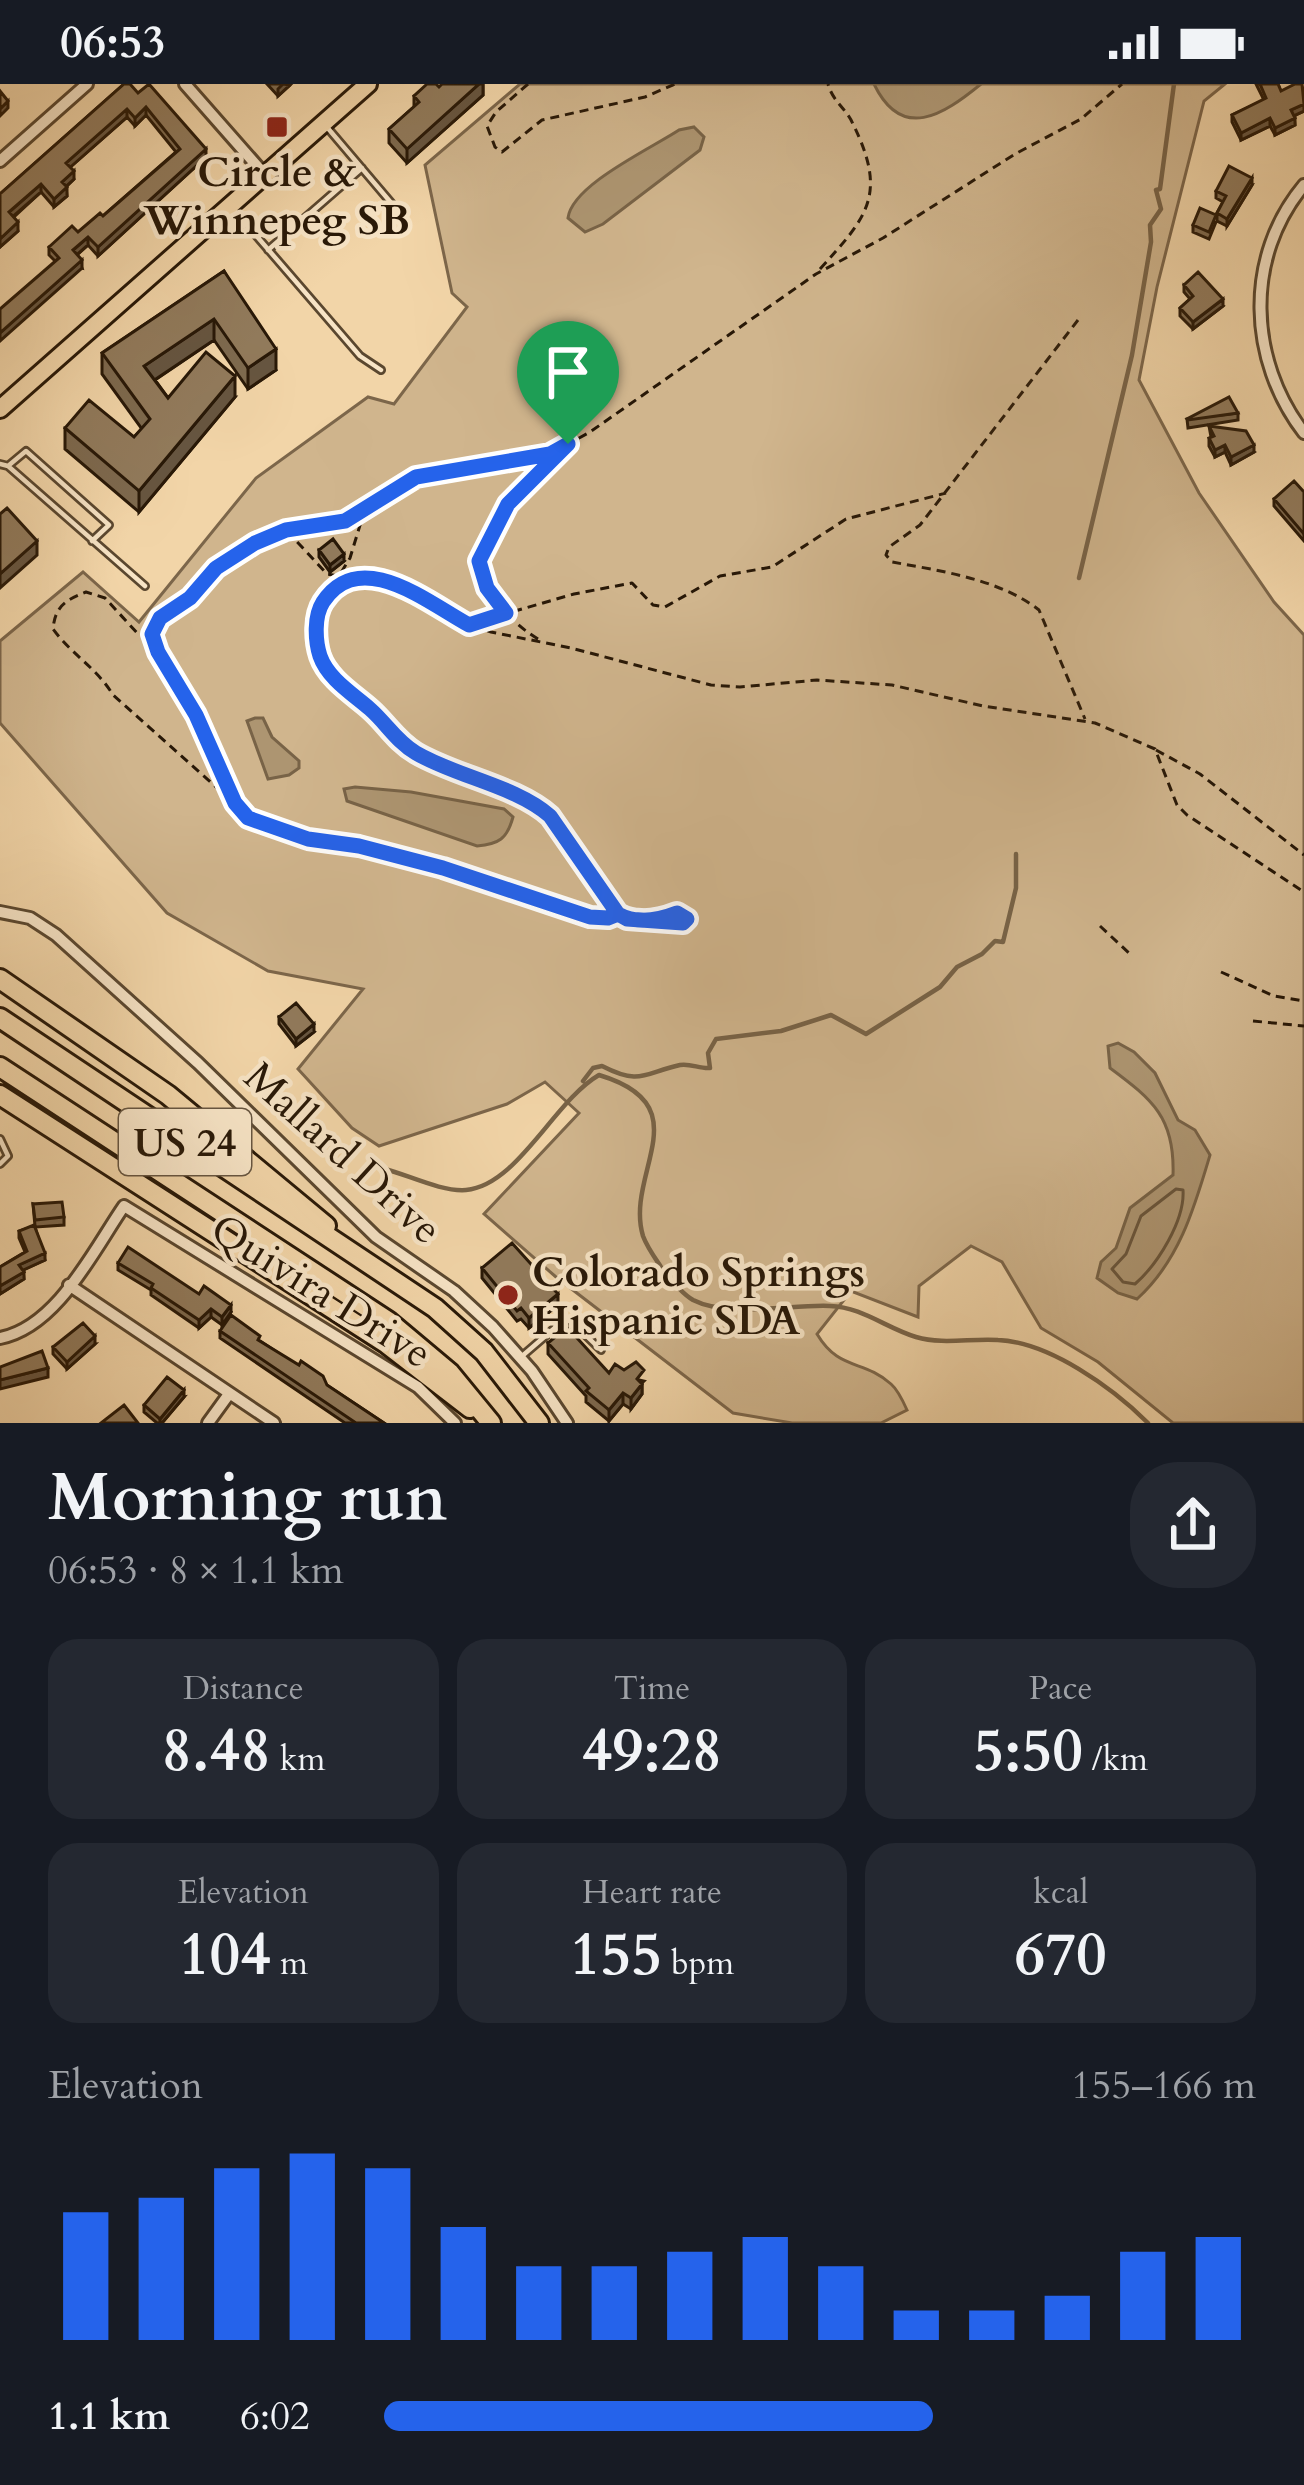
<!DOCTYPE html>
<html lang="en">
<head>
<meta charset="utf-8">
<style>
  body { margin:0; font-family:Cardo,serif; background:#242831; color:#f1f3f6; height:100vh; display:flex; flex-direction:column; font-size:45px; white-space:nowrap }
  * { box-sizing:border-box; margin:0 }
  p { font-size:39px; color:#9ea1a6 }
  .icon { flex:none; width:66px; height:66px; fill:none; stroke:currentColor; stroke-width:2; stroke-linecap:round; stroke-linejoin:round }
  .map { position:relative; height:1339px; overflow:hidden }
  .side { display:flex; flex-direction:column; background:#171b24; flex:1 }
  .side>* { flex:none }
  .pin { position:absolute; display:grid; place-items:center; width:102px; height:102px; color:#fff; margin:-123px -51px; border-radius:50% 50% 50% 0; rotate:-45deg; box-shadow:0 0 12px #0007 }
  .pin .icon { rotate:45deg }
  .round { display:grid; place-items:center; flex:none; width:126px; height:126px; border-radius:48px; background:#242831 }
  .overview { display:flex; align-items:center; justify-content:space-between; height:204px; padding:0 48px }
  h1 { font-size:66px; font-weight:700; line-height:90px }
  .stats { display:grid; grid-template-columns:repeat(3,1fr); gap:18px; height:204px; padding:12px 48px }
  .stats div { display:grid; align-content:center; border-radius:30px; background:#242831; text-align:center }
  .stats b { font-size:60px; font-weight:700 }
  .stats small { font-size:33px; font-weight:400 }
  .stats p { font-size:33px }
  .chart { height:336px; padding:24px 48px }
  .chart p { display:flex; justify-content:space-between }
  .chart svg { width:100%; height:216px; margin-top:12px; stroke:#2563eb; stroke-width:6 }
  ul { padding:0 48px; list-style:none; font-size:39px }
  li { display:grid; grid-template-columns:192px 144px 1fr; align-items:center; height:90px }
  li i { height:30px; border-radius:15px; background:#2563eb }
  .status { display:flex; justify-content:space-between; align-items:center; height:84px; padding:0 60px; background:#171b24; direction:ltr }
  .status svg { height:33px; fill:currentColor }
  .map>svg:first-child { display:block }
  .green { fill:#d0b58d; stroke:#7c664a; stroke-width:3 }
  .water { fill:#ad9571; stroke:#786347; stroke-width:3 }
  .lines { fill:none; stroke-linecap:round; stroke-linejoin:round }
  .shore { stroke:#6a563c; stroke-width:3 }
  .stream { stroke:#786347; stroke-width:4.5 }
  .lane-casing { stroke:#5a472f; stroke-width:10 }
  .street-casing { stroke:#5a472f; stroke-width:16 }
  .primary-casing { stroke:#281807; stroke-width:22 }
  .highway-casing { stroke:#281807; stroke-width:24 }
  .path { stroke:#281807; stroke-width:3; stroke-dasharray:9 6; stroke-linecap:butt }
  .lane { stroke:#f7e4c6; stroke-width:4.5 }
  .street { stroke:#f7e4c6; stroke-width:10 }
  .primary { stroke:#f2d5a8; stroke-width:16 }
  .highway { stroke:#f2d5a8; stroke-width:18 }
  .wall { fill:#7d694e; stroke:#281807; stroke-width:3 }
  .shaded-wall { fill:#665540; stroke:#281807; stroke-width:3 }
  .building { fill:#917a5b; stroke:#281807; stroke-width:3 }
  .route-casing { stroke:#fff; stroke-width:24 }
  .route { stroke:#2563eb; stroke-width:15 }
  .poi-dot { fill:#8f2418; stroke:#f7e4c6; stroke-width:4.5 }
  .labels { text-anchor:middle; stroke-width:9; stroke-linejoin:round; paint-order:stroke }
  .shield { fill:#f7e4c6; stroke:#665540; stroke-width:3 }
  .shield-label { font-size:39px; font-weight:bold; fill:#281807 }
  .poi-label { font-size:42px; font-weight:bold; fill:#281807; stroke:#f7e4c6 }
  .street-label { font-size:42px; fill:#281807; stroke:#f7e4c6 }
</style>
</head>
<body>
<div class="status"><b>06:53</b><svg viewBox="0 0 49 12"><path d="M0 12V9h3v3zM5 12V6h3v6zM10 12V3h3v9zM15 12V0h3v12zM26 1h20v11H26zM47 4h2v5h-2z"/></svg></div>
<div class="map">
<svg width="1304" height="1339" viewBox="0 0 1304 1339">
  <rect width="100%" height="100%" fill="#f2d5a8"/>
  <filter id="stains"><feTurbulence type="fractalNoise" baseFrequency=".00167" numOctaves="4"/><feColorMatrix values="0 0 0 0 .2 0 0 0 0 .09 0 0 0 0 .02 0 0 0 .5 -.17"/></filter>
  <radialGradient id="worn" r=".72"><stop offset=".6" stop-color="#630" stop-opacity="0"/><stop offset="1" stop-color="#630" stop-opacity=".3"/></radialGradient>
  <path class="green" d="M520 0H1225L1204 17 1157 203 1139 296 1199 409 1274 518 1304 551V1339H1173L1098 1278 1041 1244 1002 1178 971 1162 919 1202 918 1233 851 1207 817 1250C839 1287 863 1275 891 1300 898 1306 903 1317 907 1326L881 1339H792L733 1329 556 1193 484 1130 579 1029 545 998 507 1020 379 1062 352 1044 298 985 363 905 268 887 167 829 0 639V557L83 488 139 538 256 394 368 313 394 320 467 223 452 209 425 81Z"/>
  <path class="water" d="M874 0H981C943 31 902 58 874 0Z
    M694 43 704 53 700 66 603 140 585 148 568 134C572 101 650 65 679 46Z
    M255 634H263L272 653 299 677V684L289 691 268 695 247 637Z
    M355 703 411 708 504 725 513 733C507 755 499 760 477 762L347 717 344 705Z
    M1118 959 1134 968 1155 989 1178 1036 1195 1046 1210 1071C1194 1125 1179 1177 1137 1215L1118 1209 1097 1194 1101 1178 1116 1164 1130 1124 1173 1091C1175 1034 1153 1016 1110 984L1108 962Z"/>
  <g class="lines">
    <path class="shore" d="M1176 1105 1183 1106C1185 1136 1158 1180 1135 1200L1123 1198 1112 1185 1126 1170 1141 1132Z"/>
    <path class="stream" d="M1079 494 1132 271 1151 158 1150 141 1161 125 1156 106 1160 105 1174 0
      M583 997 593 984 602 982C641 1002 644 989 680 981 690 979 700 985 710 984L708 969 716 955 781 947 831 931 866 950 940 903 957 883 982 870 995 857 1003 858 1016 804V770
      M385 1085C408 1091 442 1108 466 1106 518 1101 554 1017 599 991 703 1022 624 1089 643 1152 647 1163 655 1174 661 1183 670 1195 681 1209 693 1216 728 1234 792 1220 830 1222 862 1223 886 1244 916 1253 943 1261 971 1254 998 1256 1049 1258 1113 1304 1148 1339"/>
    <g class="lane-casing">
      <path id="lane" d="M326 42 404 134
        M235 127 360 272 381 286
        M268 166 362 84
        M0 380 8 382 26 367 109 441 92 457
        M8 382 145 502
        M0 1055 8 1072 0 1080
        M521 1273 564 1236 571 1237 601 1266"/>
    </g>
    <g class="street-casing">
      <path id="street" d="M185 0 265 91
        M0 77 87 0
        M1304 101C1244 173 1248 276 1304 349
        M0 828 30 834 56 851 198 979 376 1153 454 1207 493 1243 532 1287 567 1339
        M69 1201 274 1339
        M0 1254C57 1243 93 1167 124 1122L418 1303 455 1339
        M208 1339 229 1310"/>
    </g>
    <g class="primary-casing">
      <path id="primary" d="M0 325 368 0"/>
    </g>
    <g class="highway-casing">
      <path id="highway" d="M0 895 168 1011 326 1142
        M0 934 435 1224 484 1268 539 1339
        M0 983 388 1237 450 1289 491 1339
        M0 1011 387 1260 470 1324"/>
    </g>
    <path class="path" d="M528 0 496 28 487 42 495 63 502 68 542 36 645 13 675 0
      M820 185C867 133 888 111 853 40 846 24 833 18 828 0
      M1078 236 920 441 889 463 886 471 892 478C941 487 999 495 1039 526L1085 635
      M287 447 327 490 339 492 350 474 364 428
      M470 540 574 510 632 499 653 521 665 523 720 492 772 483 846 435 946 409
      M150 551H139L105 514 86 508C66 516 55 522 53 545 71 570 97 584 113 611L233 718
      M538 555C507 536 489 512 479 477L508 420 562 365
      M1156 666 1200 690 1304 771
      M618 830 608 834 590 833C514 808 438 778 360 762 324 755 275 757 245 731 220 708 212 661 197 631 182 604 162 580 152 551L161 534 189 514 216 484 255 459 286 446 345 437 416 393 550 370 590 348 816 190 883 154 1015 70 1081 35 1122 0
      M660 836 677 829 687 835 671 840C654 833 635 839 618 830L550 732C517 703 454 693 414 667 393 654 380 626 358 618L320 573 316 544 319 523 332 506 349 494 364 491 385 495 469 541 491 548 571 564 711 601 740 603 817 596 892 601 983 622 1095 639 1155 665 1177 721 1187 731 1304 808
      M1100 842 1130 870
      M1221 888 1274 912 1304 917
      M1253 937 1304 942"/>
    <use href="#lane" class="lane"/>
    <use href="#street" class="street"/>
    <use href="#primary" class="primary"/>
    <use href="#highway" class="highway"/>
  </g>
  <path class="wall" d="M124 0 206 73 98 172 88 161 77 171 82 184 55 177 49 171V163L78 148 103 132 176 68 146 31 135 42 127 33 70 83 74 95 66 103 67 112 54 123 41 108 14 133 18 147 0 163V110Z
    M267 0H290V1L278 12Z
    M483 0V11L407 79 389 59V45L414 23V12L439 3Z
    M1256 0H1278L1281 7 1304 4V27L1294 32 1295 41 1275 51 1270 42 1241 56 1232 38V31L1264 16Z
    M1252 101 1227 142 1217 137V129L1223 118 1216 114V107Z
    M1216 138 1209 155 1193 148V141Z
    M224 187 276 286 248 305 214 256 155 296 168 314 235 313 139 428 65 365V344L134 353 142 345 102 290V269Z
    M1184 201 1223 222 1193 245 1180 232V224L1190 215 1184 208Z
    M1238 329V336L1188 344 1187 335Z
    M1209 342 1254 368 1231 381 1225 368 1215 373 1209 362V354L1211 353Z
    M1304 408V457L1274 422V415Z
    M319 466 344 477 330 488 319 473Z
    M279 933 314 948 296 962 279 940Z
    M33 1120 64 1133V1141L35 1143 45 1176 23 1186 24 1195 0 1210V1183L25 1168 19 1154V1147L35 1142Z
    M118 1179 199 1210 231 1228 222 1241 211 1233 199 1244 151 1211V1206L118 1186Z
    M482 1184 558 1221 529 1244 521 1235 517 1237 482 1194Z
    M220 1247 260 1257 384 1339H345L220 1254Z
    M548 1259 609 1289 644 1297 642 1299V1310L631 1325 623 1320 609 1337 586 1318V1312L548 1270Z
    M95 1260 67 1285 53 1270V1263Z
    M184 1313 162 1339H157L144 1328V1321Z"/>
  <path class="shaded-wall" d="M283 0 290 1 278 12V5Z
    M479 0H483V11L407 79V65Z
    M8 17V24L0 32V25Z
    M1304 20V27L1291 33V26Z
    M146 23V31L135 42V34Z
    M127 25V33L66 87V79Z
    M1270 34V42L1241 56V49Z
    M1295 34V41L1275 51V44Z
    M206 65V73L98 172V163Z
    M74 87V95L62 106V98Z
    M1252 94V101L1227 142V135Z
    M41 100V108L9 136V128Z
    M67 103V112L54 123V115Z
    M18 138V147L0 163V155Z
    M88 153V161L73 174V166Z
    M82 176V184L0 257V249Z
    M1223 215V222L1193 245V238Z
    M214 235V256L144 303V282Z
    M276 265V286L248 305V284Z
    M235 292V313L139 428V407Z
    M1225 361V368L1215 373V366Z
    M1254 361V368L1231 381V373Z
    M37 457V471L0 504V490Z
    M344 470V477L330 488V481Z
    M314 940V948L296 962V955Z
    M45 1169V1176L19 1188V1181Z
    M24 1188V1195L0 1210V1202Z
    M558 1210V1221L529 1244V1234Z
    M231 1221V1228L222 1241V1233Z
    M211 1225V1233L199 1244V1236Z
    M95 1252V1260L67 1285V1278Z
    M48 1284V1293L0 1305V1296Z
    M642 1300V1310L631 1325V1314Z
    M184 1306V1313L162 1339H160V1335Z
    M623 1309V1320L609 1337V1326Z"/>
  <path class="building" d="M124 0H130L138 9 149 0 206 65 98 163 88 153 73 166 82 176 0 249V225L59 174 49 163 72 142 78 148 100 129 103 132 180 65 146 23 135 34 127 25 66 79 74 87 62 98 67 103 54 115 41 100 9 128 18 138 0 155V110Z
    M427 0H436L439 3 442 0H479L407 65 389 45 419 18 414 12Z
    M1260 0H1278L1281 7 1295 0H1302L1304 20 1291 26 1295 34 1275 44 1270 34 1241 49 1232 31 1266 14Z
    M0 7 8 17 0 25Z
    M1229 82 1252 94 1227 135 1217 129 1226 112 1216 107Z
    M1200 124 1216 131 1209 148 1193 141Z
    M224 187 276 265 248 284 214 235 144 282 168 314 206 268 235 292 139 407 65 344 89 316 134 353 150 335 102 269Z
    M1198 188 1223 215 1193 238 1180 224 1193 212 1184 201Z
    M1229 313 1238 329 1188 336 1187 335Z
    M1209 342 1246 347 1254 361 1231 373 1225 361 1215 366 1209 354 1214 352Z
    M1294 397 1304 408V450L1274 415Z
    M7 424 37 457 0 490V430Z
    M333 455 344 470 330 481 319 466Z
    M296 919 314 940 296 955 279 933Z
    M62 1118 64 1133 35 1136 33 1120Z
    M34 1141 45 1169 19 1181 24 1188 0 1202V1183L27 1167 19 1147Z
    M512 1159 558 1210 529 1234 521 1224 517 1227 482 1184Z
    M128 1163 199 1210 204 1202 231 1221 222 1233 211 1225 199 1236 151 1204 153 1200 118 1179Z
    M231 1231 260 1252 258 1256 299 1281 301 1277 323 1292 327 1301 384 1339H356L220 1247Z
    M83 1239 95 1252 67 1278 53 1263Z
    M567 1243 609 1289 615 1280 624 1286 636 1278 644 1286 637 1295 642 1300 631 1314 623 1309 609 1326 586 1307 589 1304 548 1259Z
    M42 1267 48 1284 0 1296V1283Z
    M167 1293 184 1306 160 1335 144 1321Z
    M124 1321 138 1339H101Z"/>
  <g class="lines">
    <g class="route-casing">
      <path id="route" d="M568 360 550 370 416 393 345 437 286 446 255 459 216 484 190 514 160 534 152 550 158 568 196 631 235 719 248 734 308 755 359 762 443 784 590 833 608 834 618 830 627 835 683 839 687 835 677 829C659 836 636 840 618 830L550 732C516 702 457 693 416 669 396 657 387 640 370 625 353 610 328 595 320 572 315 556 314 532 323 518 360 462 427 518 469 541L506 529 487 504 479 477 508 420 568 360"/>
    </g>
    <use href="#route" class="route"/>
  </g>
  <g class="poi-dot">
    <rect x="265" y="31" width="24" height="24" rx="6"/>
    <circle cx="508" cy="1211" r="12"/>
  </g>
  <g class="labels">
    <rect class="shield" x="119" y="1025" width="132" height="66" rx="9"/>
    <g class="shield-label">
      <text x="185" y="1072">US 24</text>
    </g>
    <g class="poi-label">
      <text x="277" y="102">Circle &amp;<tspan x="277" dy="48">Winnepeg SB</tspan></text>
      <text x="532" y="1202" text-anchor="start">Colorado Springs<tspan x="532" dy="48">Hispanic SDA</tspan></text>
    </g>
    <g class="street-label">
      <text transform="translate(344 1068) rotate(42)" y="15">Mallard Drive</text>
      <text transform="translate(322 1206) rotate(32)" y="15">Quivira Drive</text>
    </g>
  </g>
  <rect width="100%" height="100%" filter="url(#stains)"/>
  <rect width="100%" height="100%" fill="url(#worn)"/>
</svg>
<div class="pin" style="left:568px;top:360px;background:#1e9e55"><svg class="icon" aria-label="arrive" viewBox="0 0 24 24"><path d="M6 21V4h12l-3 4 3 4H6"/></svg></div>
</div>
<section class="side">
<div class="overview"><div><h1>Morning run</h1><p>06:53 · 8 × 1.1 km</p></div><a class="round"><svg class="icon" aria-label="share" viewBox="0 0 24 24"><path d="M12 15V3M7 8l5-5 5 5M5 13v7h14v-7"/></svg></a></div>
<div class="stats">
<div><p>Distance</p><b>8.48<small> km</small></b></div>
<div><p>Time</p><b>49:28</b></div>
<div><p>Pace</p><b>5:50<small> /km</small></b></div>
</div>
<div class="stats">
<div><p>Elevation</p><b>104<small> m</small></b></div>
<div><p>Heart rate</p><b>155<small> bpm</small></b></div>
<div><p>kcal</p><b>670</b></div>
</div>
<div class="chart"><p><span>Elevation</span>155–166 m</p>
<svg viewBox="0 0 160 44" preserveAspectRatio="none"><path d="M5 44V18M15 44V15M25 44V9M35 44V6M45 44V9M55 44V21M65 44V29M75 44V29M85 44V26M95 44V23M105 44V29M115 44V38M125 44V38M135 44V35M145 44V26M155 44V23"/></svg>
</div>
<ul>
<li><b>1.1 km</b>6:02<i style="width:63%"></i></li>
</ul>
</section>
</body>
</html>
